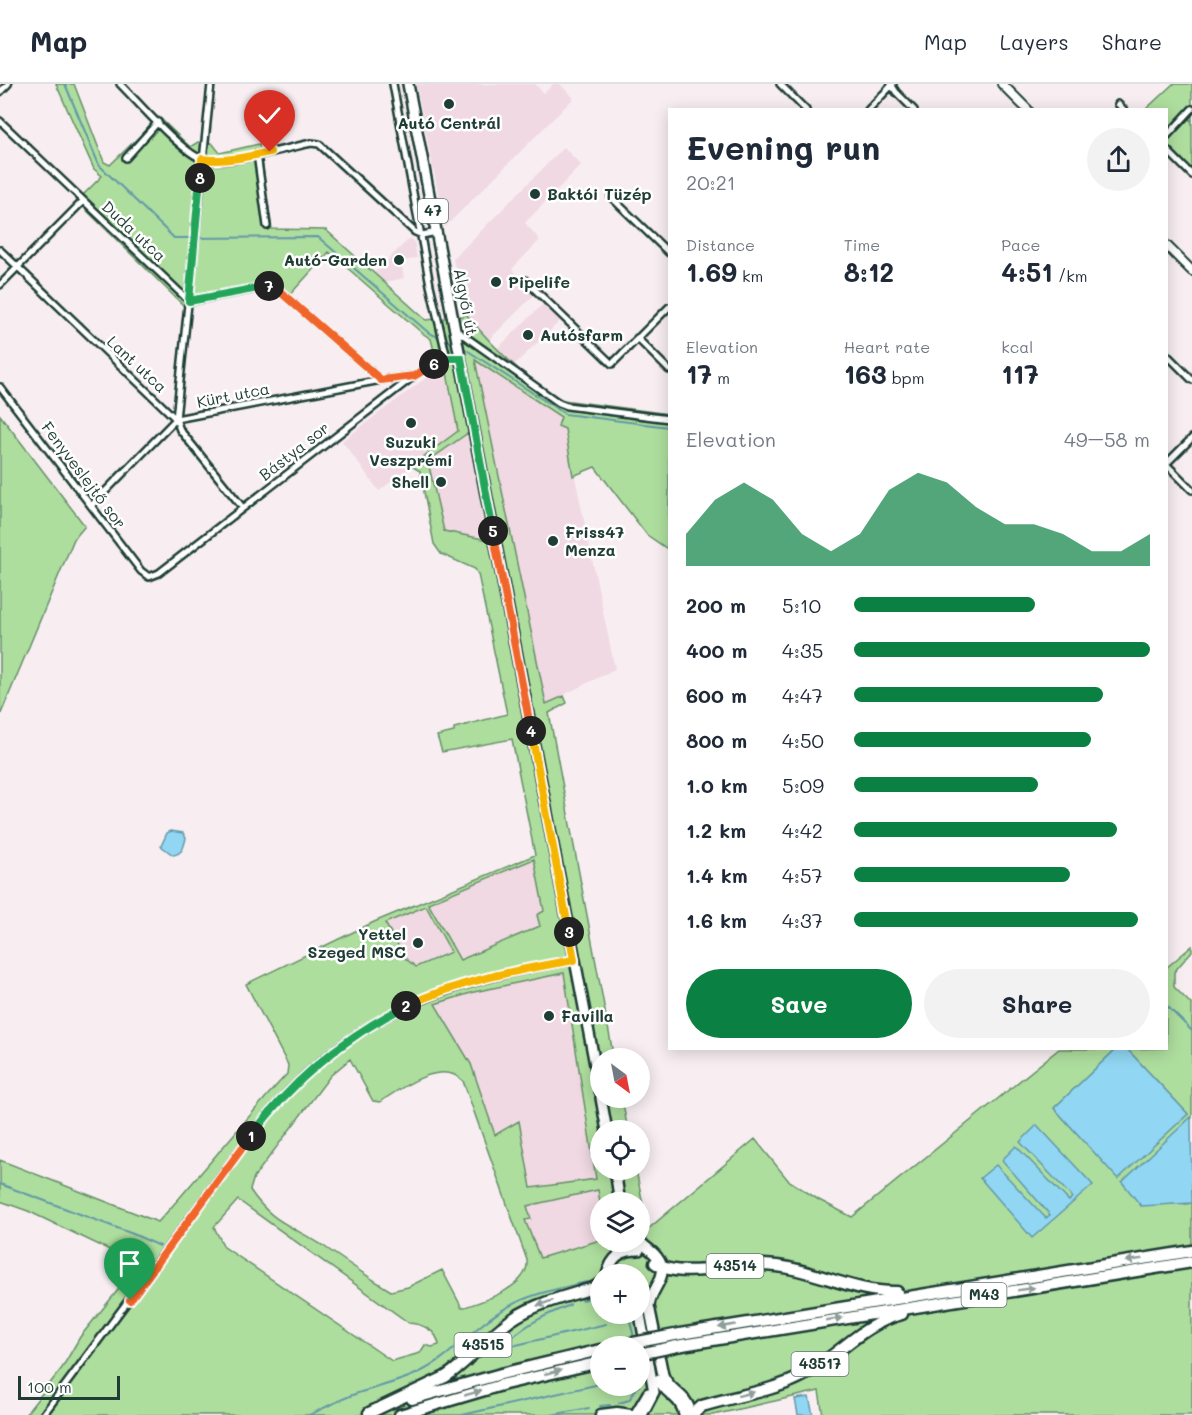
<!DOCTYPE html>
<html lang="en">
<head>
<meta charset="utf-8">
<style>
  body { margin:0; font-family:Mali,sans-serif; background:#f2f2f3; color:#1f2937; height:100vh; display:flex; flex-direction:column; font-size:22px; white-space:nowrap }
  * { box-sizing:border-box; margin:0 }
  p { font-size:20px; color:#747a83 }
  .icon { flex:none; width:33px; height:33px; fill:none; stroke:currentColor; stroke-width:2; stroke-linecap:round; stroke-linejoin:round }
  .map { position:relative; flex:1; overflow:hidden }
  .panel { position:absolute; left:668px; top:24px; width:500px; height:942px; display:flex; flex-direction:column; background:#fff; border-radius:0px; box-shadow:0 3px 15px #0003 }
  .panel>* { flex:none }
  .needle { width:39px; rotate:148deg }
  .tools { position:absolute; left:590px; top:964px; display:grid; gap:12px }
  .tools a { display:grid; place-items:center; width:60px; height:60px; border-radius:50%; background:#fff; box-shadow:0 3px 15px #0003; font-size:30px }
  .scale { position:absolute; left:18px; bottom:15px; width:102px; box-sizing:border-box; padding-left:6px; border:3px solid #1f3d34; border-top:0; font-size:16px; line-height:21px; white-space:nowrap; color:#1f3d34; -webkit-text-stroke:4px #fff; paint-order:stroke }
  .pin { position:absolute; display:grid; place-items:center; width:51px; height:51px; color:#fff; margin:-62px -26px; border-radius:50% 50% 50% 0; rotate:-45deg; box-shadow:0 0 6px #0007 }
  .pin .icon { rotate:45deg }
  .km { position:absolute; width:30px; height:30px; margin:-15px; border-radius:50%; background:#222; color:#fff; font-size:16px; line-height:30px; text-align:center }
  .round { display:grid; place-items:center; flex:none; width:63px; height:63px; border-radius:32px; background:#f2f2f3 }
  .overview { display:flex; align-items:center; justify-content:space-between; height:102px; padding:0 18px }
  h1 { font-size:33px; font-weight:800; line-height:45px }
  .figures { display:grid; grid-template-columns:repeat(3,1fr); gap:9px; height:102px; padding:6px 18px }
  .figures div { display:grid; align-content:center }
  .figures b { font-size:26px; font-weight:800 }
  .figures small { font-size:16px; font-weight:400 }
  .figures p { font-size:16px }
  .chart { height:168px; padding:12px 18px }
  .chart p { display:flex; justify-content:space-between }
  .chart svg { width:100%; height:108px; margin-top:6px; fill:#0b8043; opacity:.7 }
  .cta { display:flex; gap:12px; margin-top:auto; padding:12px 18px }
  .cta a { flex:1; height:69px; border-radius:36px; background:#0b8043; color:#fff; font-size:24px; font-weight:800; line-height:69px; text-align:center }
  .cta a+a { background:#f2f2f3; color:#1f2937 }
  ul { padding:0 18px; list-style:none; font-size:20px }
  li { display:grid; grid-template-columns:96px 72px 1fr; align-items:center; height:45px }
  li i { height:15px; border-radius:8px; background:#0b8043 }
  header { display:flex; align-items:center; gap:36px; box-sizing:border-box; height:84px; padding:0 30px; background:#fff; border-bottom:2px solid #e0e1e3 }
  header strong { font-size:28px }
  nav { display:flex; gap:33px; margin-inline-start:auto; font-size:21px }
  .map>svg:first-child { display:block }
  .built { fill:#f0d9e2 }
  .green { fill:#aede9e; stroke:#668e69; stroke-width:1.5; fill-rule:evenodd }
  .water { fill:#91d6f3; stroke:#6399a7; stroke-width:1.5 }
  .lines { fill:none; stroke-linecap:round; stroke-linejoin:round }
  .stream { stroke:#6399a7; stroke-width:2 }
  .street-casing { stroke:#1f3d34; stroke-width:10 }
  .secondary-casing { stroke:#1f3d34; stroke-width:12 }
  .primary-casing { stroke:#1f3d34; stroke-width:14 }
  .highway-casing { stroke:#1f3d34; stroke-width:15 }
  .street { stroke:#fff; stroke-width:5 }
  .secondary { stroke:#fff; stroke-width:8 }
  .primary { stroke:#fff; stroke-width:9 }
  .highway { stroke:#fff; stroke-width:10 }
  .highway-bridge-casing { stroke:#1f3d34; stroke-width:15; stroke-linecap:butt }
  .highway-bridge { stroke:#fff; stroke-width:10 }
  .oneway { fill:#8f9e9a }
  .split-1-casing { stroke:#fff; stroke-width:12 }
  .split-2-casing { stroke:#fff; stroke-width:12 }
  .split-3-casing { stroke:#fff; stroke-width:12 }
  .split-4-casing { stroke:#fff; stroke-width:12 }
  .split-5-casing { stroke:#fff; stroke-width:12 }
  .split-6-casing { stroke:#fff; stroke-width:12 }
  .split-7-casing { stroke:#fff; stroke-width:12 }
  .split-8-casing { stroke:#fff; stroke-width:12 }
  .split-9-casing { stroke:#fff; stroke-width:12 }
  .split-1 { stroke:#f0652b; stroke-width:8 }
  .split-2 { stroke:#22a559; stroke-width:8 }
  .split-3 { stroke:#f5b400; stroke-width:8 }
  .split-4 { stroke:#f5b400; stroke-width:8 }
  .split-5 { stroke:#f0652b; stroke-width:8 }
  .split-6 { stroke:#22a559; stroke-width:8 }
  .split-7 { stroke:#f0652b; stroke-width:8 }
  .split-8 { stroke:#22a559; stroke-width:8 }
  .split-9 { stroke:#f5b400; stroke-width:8 }
  .poi-dot { fill:#1f3d34; stroke:#fff; stroke-width:2 }
  .labels { text-anchor:middle; stroke-width:5; stroke-linejoin:round; paint-order:stroke }
  .shield { fill:#fff; stroke:#627771; stroke-width:1.5 }
  .shield-label { font-size:15px; font-weight:bold; fill:#1f3d34 }
  .poi-label { font-size:16px; font-weight:bold; fill:#1f3d34; stroke:#fff; text-anchor:start }
  .street-label { font-size:16px; fill:#1f3d34; stroke:#fff }
</style>
</head>
<body>
<header>
<strong>Map</strong>
<nav><a>Map</a><a>Layers</a><a>Share</a></nav>
</header>
<div class="map">
<svg width="1192" height="1331" viewBox="0 0 1192 1331">
  <rect width="100%" height="100%" fill="#f8eef2"/>
  <filter id="ink" filterUnits="userSpaceOnUse"><feTurbulence type="fractalNoise" baseFrequency=".0167" numOctaves="2"/><feDisplacementMap in="SourceGraphic" scale="12" xChannelSelector="R" yChannelSelector="G"/><feConvolveMatrix kernelMatrix="1 2 1 2 8 2 1 2 1" color-interpolation-filters="sRGB"/></filter>
  <g filter="url(#ink)">
    <path class="built" d="M416 0H535L544 9 553 0H560L574 14 445 143Z
      M564 63 581 81 525 139 540 156 512 185 536 209 488 257 466 231 463 232 459 206 466 199 456 188 453 175Z
      M410 154 414 157 417 174 401 178 404 194 383 199 373 190Z
      M543 220 560 237 514 281 497 265Z
      M475 275 561 333 558 342 565 345 615 585 546 620Z
      M446 283 458 347 379 407 342 357 439 284Z
      M469 349 489 456 444 447 429 383 431 375Z
      M535 774 544 827 540 842 460 876 428 819Z
      M426 821 451 868 416 883 406 875 385 839Z
      M564 889 597 1095 531 1104 519 1038 495 1052 471 980 435 920 473 908Z
      M598 1106 600 1119V1156L540 1174 525 1136 531 1135 527 1122Z"/>
    <path class="green" d="M56 0H74L104 78 110 81 159 33 190 63 198 58 212 59 220 69 259 60 272 145 326 146 426 236 463 232 466 230C493 263 525 296 563 316L669 330V466L647 451 595 383 573 392 565 345 558 342 561 333 475 276 546 620 564 612 567 619 549 629 614 975H600V1014H622L628 1047H600V1086H636L648 1145 755 1055 788 1096 819 1116 852 1133 1059 965H1116L1054 1024 1118 1094 1188 1030 1127 965 1166 964V884L1192 862V867L1174 888V903L1192 921V1034L1122 1098 1131 1108 1186 1120 1192 1119V1331H823L819 1307 713 1331H25L62 1284 80 1253 139 1180 28 1127 0 1117V1076L158 1138C202 1090 242 1038 287 990L288 981 246 900 374 838 535 771 512 655 442 668 437 652 454 648V644L507 630 478 490 475 485 441 470 434 460 420 387 411 382 458 347 446 283 439 284 426 279 435 271 431 255 422 249 329 168 285 216 273 206 185 223 77 117 102 92 94 85ZM468 349 488 456 444 447 429 382 431 375ZM534 775 544 827 537 831 540 842 460 876 428 819ZM426 822 451 868 416 883 406 875 385 839ZM564 889 596 1095 531 1104 519 1037 495 1051 471 980 435 920 474 908ZM350 975 373 1017 380 1018C400 1005 441 974 463 997L527 1176C530 1203 483 1217 462 1224L442 1186 408 1203 391 1207C368 1193 345 1177 322 1161 291 1141 272 1139 250 1106L254 1093 330 992ZM598 1106 600 1119H639V1158H600V1156L540 1174 525 1136 531 1135 527 1122ZM238 1116 409 1239C422 1240 437 1246 439 1261L432 1263 425 1261 420 1269 392 1277 224 1163 214 1143ZM600 1191H639V1230H600ZM600 1263H639V1302H600Z
      M1173 0H1192V37L1186 32 1192 38V91L1166 65V26H1145Z
      M0 331 85 442 74 455 0 632Z"/>
    <path class="water" d="M171 747 183 749 186 754C184 762 183 770 173 771L161 762 167 749Z
      M1127 965 1188 1030 1118 1095 1054 1024 1116 965Z
      M1191 1033 1192 1119 1141 1122 1122 1098Z
      M1037 1041 1093 1101 1032 1154 980 1094 996 1081 1042 1130 1046 1134 1050 1131 1002 1076 1016 1062 1069 1117 1072 1113 1020 1058Z
      M809 1313 813 1331H798L795 1315Z"/>
    <g class="lines">
      <path class="stream" d="M65 0 99 81 174 154 318 153 429 249 453 259
        M462 263 565 330 669 343
        M1166 921 1192 947
        M0 1100 133 1150 160 1162
        M599 1212H600
        M582 1216 590 1214
        M570 1221C548 1230 528 1239 510 1255L512 1262 606 1240
        M626 1230 630 1237 634 1254
        M639 1282V1297
        M619 1319 629 1316 638 1302
        M600 1322 610 1321
        M309 1331C324 1324 339 1316 355 1310 376 1303 400 1298 420 1288 453 1272 475 1240 508 1223 531 1209 560 1205 586 1198
        M462 1331 600 1300
        M551 1331 589 1324"/>
      <g class="street-casing">
        <path id="street" d="M120 0C138 18 180 67 202 75 223 83 287 64 311 59L319 60 415 148 422 151 437 148
          M393 0 430 201 447 274
          M780 0 806 26
          M891 0 896 8 914 26
          M0 8 8 0
          M1118 20 1124 26
          M868 26 893 0
          M0 37 189 217 270 202 277 205 381 296
          M1166 53 1192 25
          M1166 65 1192 91
          M257 70 267 142
          M126 74 158 38
          M611 113 669 169
          M0 166 176 335 180 346 243 424
          M525 196 612 280 669 223
          M0 201 83 117
          M456 246 559 319 567 322 669 335
          M637 254 669 286
          M1166 270 1192 296
          M0 303 141 487 149 493 159 489 414 292C429 283 443 272 461 274
          M176 335 211 0
          M1166 380 1192 406
          M1166 380 1192 354
          M91 422 176 335 381 296 412 292
          M43 1331 259 1041C346 931 441 900 575 876"/>
      </g>
      <g class="secondary-casing">
        <path id="secondary" d="M1002 0 1028 26
          M1166 161 1192 187"/>
      </g>
      <g class="primary-casing">
        <path id="primary" d="M408 0 600 1007
          M601 1014 607 1047
          M615 1086 620 1119
          M639 1156C644 1163 652 1166 657 1173 672 1192 650 1204 649 1222L663 1291C670 1309 688 1309 691 1331
          M607 1191C611 1173 621 1166 639 1166
          M639 1225 654 1308 642 1331
          M659 1296C665 1311 682 1313 684 1331
          M635 1331 648 1309"/>
      </g>
      <g class="highway-casing">
        <path id="highway" d="M655 1179C678 1196 734 1180 763 1181 810 1182 850 1209 897 1208
          M680 1250 1192 1167
          M682 1261 1192 1178
          M412 1315 501 1290 600 1266
          M369 1329 445 1293C467 1279 482 1259 502 1243 527 1221 561 1214 593 1204L600 1200
          M400 1331 505 1300 600 1278
          M601 1331 617 1329 631 1331
          M692 1331 702 1322C734 1312 770 1308 800 1293 837 1274 861 1240 902 1230"/>
      </g>
      <use href="#street" class="street"/>
      <use href="#secondary" class="secondary"/>
      <use href="#primary" class="primary"/>
      <use href="#highway" class="highway"/>
      <g class="highway-bridge-casing">
        <path id="highway-bridge" d="M617 1262 680 1250
          M639 1270 682 1261"/>
      </g>
      <use href="#highway-bridge" class="highway-bridge"/>
    </g>
    <defs><path id="oneway-solid" d="M-6-.8H1V-3.2L6.5 0L1 3.2V.8H-6Z" transform="scale(1.5)"/></defs>
    <g class="oneway">
      <use href="#oneway-solid" transform="translate(1134 1176) rotate(171)"/>
      <use href="#oneway-solid" transform="translate(1026 1205) rotate(-9)"/>
      <use href="#oneway-solid" transform="translate(545 1219) rotate(160)"/>
      <use href="#oneway-solid" transform="translate(834 1235) rotate(-9)"/>
      <use href="#oneway-solid" transform="translate(727 1242) rotate(170)"/>
      <use href="#oneway-solid" transform="translate(553 1288) rotate(-14)"/>
      <use href="#oneway-solid" transform="translate(473 1309) rotate(-16)"/>
      <use href="#oneway-solid" transform="translate(746 1310) rotate(-14)"/>
    </g>
  </g>
  <g class="lines" filter="url(#ink)">
    <g class="split-1-casing">
      <path id="split-1" d="M130 1216 251 1052"/>
    </g>
    <g class="split-2-casing">
      <path id="split-2" d="M251 1052C293 996 344 953 406 922"/>
    </g>
    <g class="split-3-casing">
      <path id="split-3" d="M406 922C459 897 517 886 574 876L569 848"/>
    </g>
    <g class="split-4-casing">
      <path id="split-4" d="M531 647 569 848"/>
    </g>
    <g class="split-5-casing">
      <path id="split-5" d="M493 447 531 647"/>
    </g>
    <g class="split-6-casing">
      <path id="split-6" d="M434 280 447 274H461L493 447"/>
    </g>
    <g class="split-7-casing">
      <path id="split-7" d="M269 202 277 205 381 296 414 292 434 280"/>
    </g>
    <g class="split-8-casing">
      <path id="split-8" d="M200 94 189 217 269 202"/>
    </g>
    <g class="split-9-casing">
      <path id="split-9" d="M200 94 202 75C225 78 247 73 270 68"/>
    </g>
    <use href="#split-1" class="split-1"/>
    <use href="#split-2" class="split-2"/>
    <use href="#split-3" class="split-3"/>
    <use href="#split-4" class="split-4"/>
    <use href="#split-5" class="split-5"/>
    <use href="#split-6" class="split-6"/>
    <use href="#split-7" class="split-7"/>
    <use href="#split-8" class="split-8"/>
    <use href="#split-9" class="split-9"/>
  </g>
  <g class="poi-dot">
    <circle cx="449" cy="20" r="6"/>
    <circle cx="535" cy="110" r="6"/>
    <circle cx="399" cy="176" r="6"/>
    <circle cx="496" cy="198" r="6"/>
    <circle cx="528" cy="251" r="6"/>
    <circle cx="411" cy="339" r="6"/>
    <circle cx="441" cy="398" r="6"/>
    <circle cx="553" cy="457" r="6"/>
    <circle cx="418" cy="859" r="6"/>
    <circle cx="549" cy="932" r="6"/>
  </g>
  <g class="labels">
    <g class="shield">
      <rect x="418" y="115" width="30" height="24" rx="4.5"/>
      <rect x="706.5" y="1170" width="57" height="24" rx="4.5"/>
      <rect x="961.5" y="1199" width="45" height="24" rx="4.5"/>
      <rect x="454.5" y="1249" width="57" height="24" rx="4.5"/>
      <rect x="791.5" y="1268" width="57" height="24" rx="4.5"/>
    </g>
    <g class="shield-label">
      <text x="433" y="132">47</text>
      <text x="735" y="1187">43514</text>
      <text x="984" y="1216">M43</text>
      <text x="483" y="1266">43515</text>
      <text x="820" y="1285">43517</text>
    </g>
    <g class="poi-label">
      <text x="449" y="45" text-anchor="middle">Autó Centrál</text>
      <text x="547" y="116">Baktói Tüzép</text>
      <text x="387" y="182" text-anchor="end">Autó-Garden</text>
      <text x="508" y="204">Pipelife</text>
      <text x="540" y="257">Autósfarm</text>
      <text x="411" y="364" text-anchor="middle">Suzuki<tspan x="411" dy="18">Veszprémi</tspan></text>
      <text x="429" y="404" text-anchor="end">Shell</text>
      <text x="565" y="454">Friss47<tspan x="565" dy="18">Menza</tspan></text>
      <text x="406" y="856" text-anchor="end">Yettel<tspan x="406" dy="18">Szeged MSC</tspan></text>
      <text x="561" y="938">Favilla</text>
    </g>
    <g class="street-label">
      <text transform="translate(134 147) rotate(43)" y="6">Duda utca</text>
      <text transform="translate(466 218) rotate(79)" y="6">Algyői út</text>
      <text transform="translate(137 280) rotate(43)" y="6">Lant utca</text>
      <text transform="translate(233 311) rotate(-11)" y="6">Kürt utca</text>
      <text transform="translate(294 367) rotate(-38)" y="6">Bástya sor</text>
      <text transform="translate(84 391) rotate(53)" y="6">Fenyveslejtő sor</text>
    </g>
  </g>
</svg>
<div class="tools">
<a><svg class="needle" viewBox="-14 -14 28 28"><path d="M0-13l5 13h-10z" fill="#e53935"/><path d="M0 13l5-13h-10z" fill="#747a83"/></svg></a>
<a><svg class="icon" aria-label="locate" viewBox="0 0 24 24"><circle cx="12" cy="12" r="6"/><path d="M12 2v4M12 18v4M2 12h4M18 12h4"/></svg></a>
<a><svg class="icon" aria-label="layers" viewBox="0 0 24 24"><path d="M12 4l9 5-9 5-9-5zM3 14l9 5 9-5"/></svg></a>
<a>+</a>
<a>−</a>
</div>
<div class="scale">100 m</div>
<div class="pin" style="left:130px;top:1216px;background:#1e9e55"><svg class="icon" aria-label="arrive" viewBox="0 0 24 24"><path d="M6 21V4h12l-3 4 3 4H6"/></svg></div>
<div class="pin" style="left:270px;top:68px;background:#d93025"><svg class="icon" aria-label="check" viewBox="0 0 24 24"><path d="M5 12l5 5 9-10"/></svg></div>
<b class="km" style="left:251px;top:1052px">1</b>
<b class="km" style="left:406px;top:922px">2</b>
<b class="km" style="left:569px;top:848px">3</b>
<b class="km" style="left:531px;top:647px">4</b>
<b class="km" style="left:493px;top:447px">5</b>
<b class="km" style="left:434px;top:280px">6</b>
<b class="km" style="left:269px;top:202px">7</b>
<b class="km" style="left:200px;top:94px">8</b>
<section class="panel">
<div class="overview"><div><h1>Evening run</h1><p>20:21</p></div><a class="round"><svg class="icon" aria-label="share" viewBox="0 0 24 24"><path d="M12 15V3M7 8l5-5 5 5M5 13v7h14v-7"/></svg></a></div>
<div class="figures">
<div><p>Distance</p><b>1.69<small> km</small></b></div>
<div><p>Time</p><b>8:12</b></div>
<div><p>Pace</p><b>4:51<small> /km</small></b></div>
</div>
<div class="figures">
<div><p>Elevation</p><b>17<small> m</small></b></div>
<div><p>Heart rate</p><b>163<small> bpm</small></b></div>
<div><p>kcal</p><b>117</b></div>
</div>
<div class="chart"><p><span>Elevation</span>49–58 m</p>
<svg viewBox="0 0 160 44" preserveAspectRatio="none"><path d="M0 44V31L10 17L20 10L30 17L40 31L50 38L60 31L70 13L80 6L90 10L100 20L110 27L120 27L130 31L140 38L150 38L160 31V44z"/></svg>
</div>
<ul>
<li><b>200 m</b>5:10<i style="width:61%"></i></li>
<li><b>400 m</b>4:35<i style="width:100%"></i></li>
<li><b>600 m</b>4:47<i style="width:84%"></i></li>
<li><b>800 m</b>4:50<i style="width:80%"></i></li>
<li><b>1.0 km</b>5:09<i style="width:62%"></i></li>
<li><b>1.2 km</b>4:42<i style="width:89%"></i></li>
<li><b>1.4 km</b>4:57<i style="width:73%"></i></li>
<li><b>1.6 km</b>4:37<i style="width:96%"></i></li>
</ul>
<div class="cta"><a>Save</a><a>Share</a></div>
</section>
</div>
</body>
</html>
